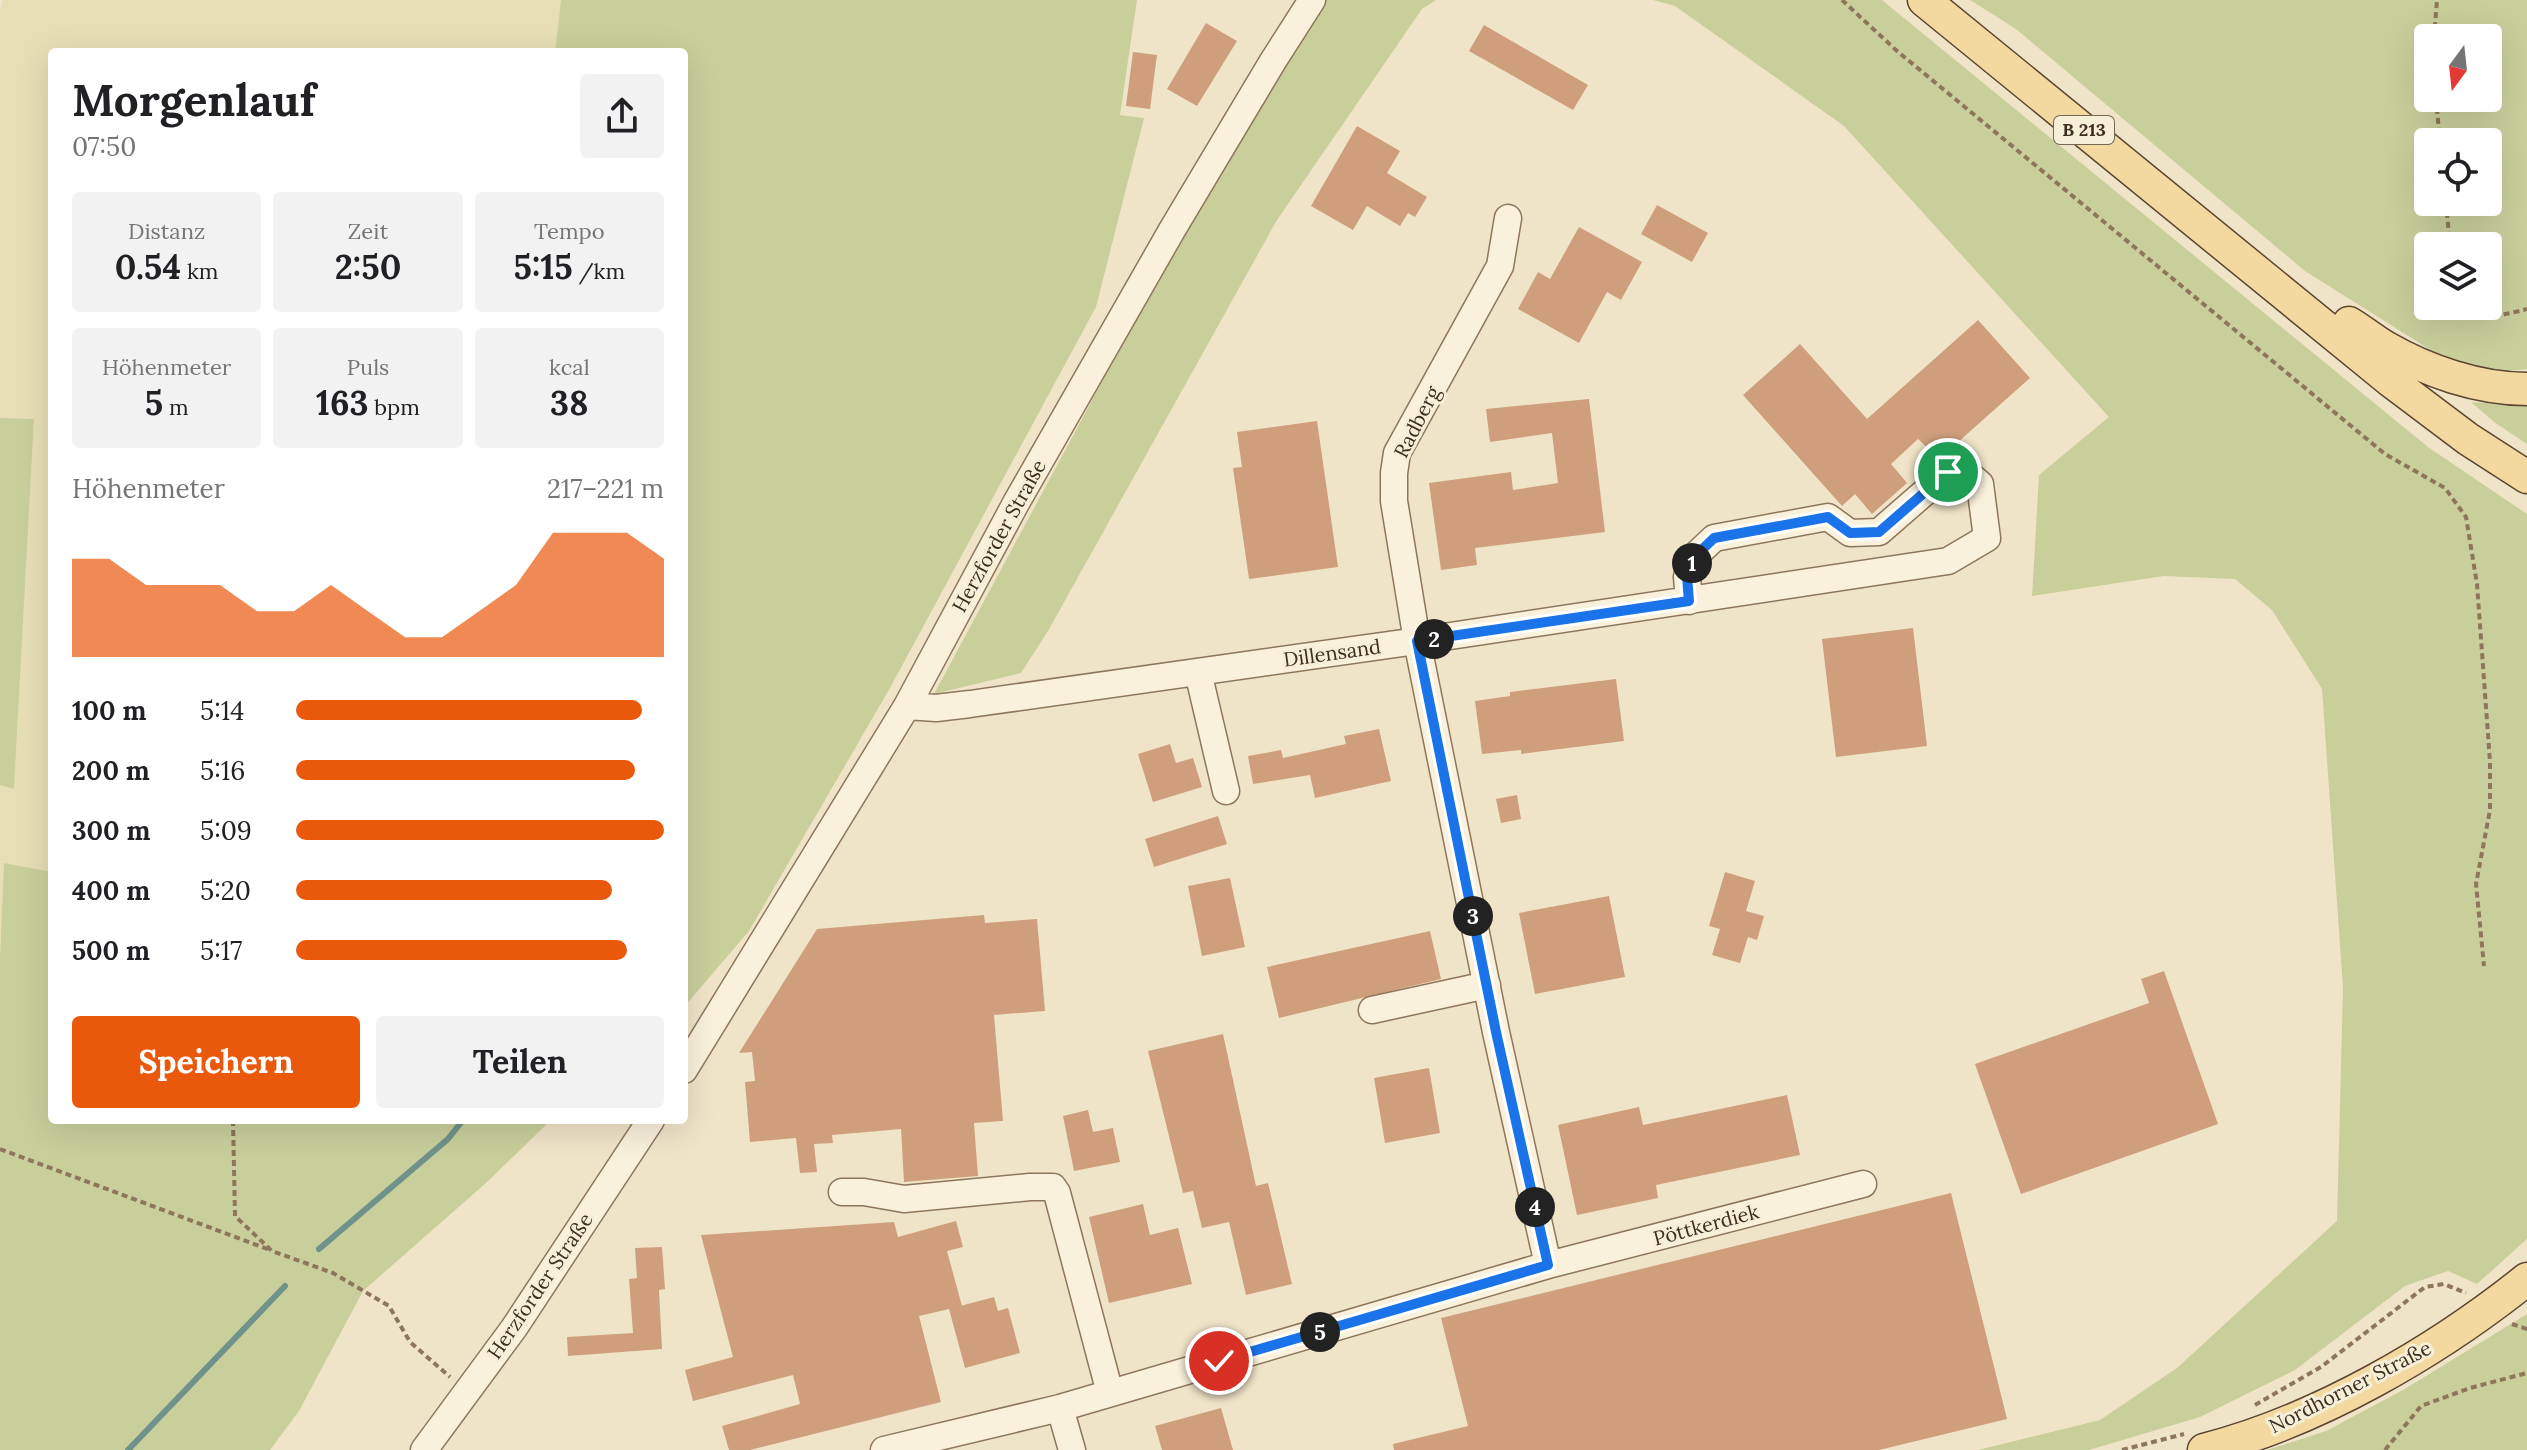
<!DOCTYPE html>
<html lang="de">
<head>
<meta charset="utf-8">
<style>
  body { margin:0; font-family:Lora,serif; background:#f2f2f2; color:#202124; height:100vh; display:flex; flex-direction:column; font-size:30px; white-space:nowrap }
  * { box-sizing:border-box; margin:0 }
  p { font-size:26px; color:#757577 }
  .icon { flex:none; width:44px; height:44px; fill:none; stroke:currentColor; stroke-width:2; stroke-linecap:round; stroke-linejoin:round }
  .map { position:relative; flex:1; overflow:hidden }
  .side { position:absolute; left:48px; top:48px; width:640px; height:1076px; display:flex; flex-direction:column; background:#fff; border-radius:8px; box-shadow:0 8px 32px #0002 }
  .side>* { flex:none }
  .needle { width:52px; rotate:195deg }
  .tools { position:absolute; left:2414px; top:24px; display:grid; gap:16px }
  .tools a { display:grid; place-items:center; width:88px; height:88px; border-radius:8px; background:#fff; box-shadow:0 8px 32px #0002; font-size:40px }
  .pin { position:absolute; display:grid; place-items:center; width:68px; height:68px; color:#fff; margin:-34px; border:4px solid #fff; border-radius:50%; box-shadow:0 2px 8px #0007 }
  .km { position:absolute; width:40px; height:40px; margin:-20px; border-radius:50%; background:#222; color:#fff; font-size:22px; line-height:40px; text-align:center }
  .round { display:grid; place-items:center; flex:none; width:84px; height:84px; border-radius:8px; background:#f2f2f2 }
  .overview { display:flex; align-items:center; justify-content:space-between; height:136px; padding:0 24px }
  h1 { font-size:44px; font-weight:800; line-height:60px }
  .stats { display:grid; grid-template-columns:repeat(3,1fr); gap:12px; height:136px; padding:8px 24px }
  .stats div { display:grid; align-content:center; border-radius:8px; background:#f2f2f2; text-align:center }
  .stats b { font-size:34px; font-weight:800 }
  .stats small { font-size:22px; font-weight:400 }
  .stats p { font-size:22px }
  .chart { height:224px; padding:16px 24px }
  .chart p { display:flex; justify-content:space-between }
  .chart svg { width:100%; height:144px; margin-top:8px; fill:#ea580c; opacity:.7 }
  .primary-button { display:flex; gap:16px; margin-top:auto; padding:16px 24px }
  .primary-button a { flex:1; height:92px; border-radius:8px; background:#ea580c; color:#fff; font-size:32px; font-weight:800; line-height:92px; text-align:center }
  .primary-button a+a { background:#f2f2f2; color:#202124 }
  ul { padding:0 24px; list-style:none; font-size:26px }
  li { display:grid; grid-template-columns:128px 96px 1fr; align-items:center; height:60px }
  li i { height:20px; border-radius:10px; background:#ea580c }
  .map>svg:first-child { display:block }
  .farmland { fill:#e6deb5 }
  .green { fill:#c9cf9b; fill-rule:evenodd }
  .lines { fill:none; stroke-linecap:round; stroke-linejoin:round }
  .stream { stroke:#6f938a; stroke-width:6 }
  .building { fill:#cf9f7d }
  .minor-casing { stroke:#8d765c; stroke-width:29 }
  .major-casing { stroke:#5b4430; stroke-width:35 }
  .path { stroke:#8d765c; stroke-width:4; stroke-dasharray:6 4; stroke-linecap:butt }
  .minor { stroke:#faf1dc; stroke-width:26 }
  .major { stroke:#f3d9a0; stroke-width:32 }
  .route-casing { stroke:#fff; stroke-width:16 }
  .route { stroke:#1a73e8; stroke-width:10 }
  .labels { text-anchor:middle; stroke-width:6; stroke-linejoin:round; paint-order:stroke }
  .shield { fill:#f7eed8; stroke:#756857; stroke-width:2 }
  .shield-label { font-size:18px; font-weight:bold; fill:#3d2e20 }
  .street-label { font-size:20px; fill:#3d2e20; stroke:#f7eed8 }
</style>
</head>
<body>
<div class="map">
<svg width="2527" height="1450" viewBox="0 0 2527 1450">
  <rect width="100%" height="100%" fill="#f0e4c8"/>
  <path class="farmland" d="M3 0H561L555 52H52V872L4 863 0 957V785L14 789 34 419 0 418V11Z"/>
  <path class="green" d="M561 0H1137L1120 115 1144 118 1096 307 890 688 749 931 684 1007V52H555Z
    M1313 0H1436L1422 9 1277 220 1048 631 1021 673 934 694 1274 62Z
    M1653 0H1882L2428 447 2527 514V1239L2477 1284 2448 1271 2405 1286 2295 1370 2200 1417 2089 1450H1978L2100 1420 2177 1368 2337 1221 2343 988 2322 689 2272 610 2235 579 2164 576 2032 596 2039 475 2109 417 1844 126 1675 6Z
    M1970 0H2527V369L2498 372 2440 356 2305 271 2016 29ZM2428 38H2488V98H2428ZM2428 142H2488V202H2428ZM2428 246H2488V306H2428Z
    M2471 402 2527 406V444L2494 422Z
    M0 418 34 419 14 789 0 785Z
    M4 863 52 872V1120H551L486 1183 363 1291 299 1411 270 1450H0V957Z
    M2527 1314V1450H2267L2326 1431 2403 1390Z"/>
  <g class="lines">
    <path class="stream" d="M319 1249 448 1139 463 1120
      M128 1450 285 1286"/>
  </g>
  <path class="building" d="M1206 23 1237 41 1197 106 1167 89Z
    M1484 25 1588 85 1573 110 1469 51Z
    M1133 52 1157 55 1150 109 1126 106Z
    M1357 126 1400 151 1387 173 1427 197 1415 217 1408 213 1400 226 1367 206 1353 230 1311 206Z
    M1657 205 1708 233 1692 262 1641 234Z
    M1579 227 1642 262 1621 300 1607 292 1579 343 1518 309 1538 272 1550 279Z
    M1978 320 2030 378 1939 459 1918 439 1891 464 1907 483 1872 514 1855 494 1842 506 1743 395 1800 344 1867 419Z
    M1589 399 1605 532 1475 548 1477 565 1441 570 1429 483 1511 472 1513 490 1558 483 1552 433 1490 442 1486 409Z
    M1317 421 1338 567 1249 579 1233 468 1242 467 1237 432Z
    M1913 628 1927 746 1836 757 1822 639Z
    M1616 679 1624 741 1521 754V750L1482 754 1475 701 1510 696V692Z
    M1379 729 1391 781 1315 798 1310 775 1253 784 1248 756 1281 750 1283 758 1346 744 1344 736Z
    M1170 744 1176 763 1193 758 1202 787 1153 802 1138 754Z
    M1517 795 1521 819 1501 823 1496 799Z
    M1218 816 1227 844 1154 867 1145 839Z
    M1725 872 1755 881 1746 911 1764 916 1757 940 1748 937 1740 963 1712 955 1720 929 1709 926Z
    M1230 878 1245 947 1202 956 1188 886Z
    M1609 896 1625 977 1535 994 1519 913Z
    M984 915 985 923 1037 919 1045 1011 994 1015 1003 1121 974 1123 978 1176 904 1182 901 1129 832 1135 833 1143 814 1144 817 1172 800 1173 796 1138 750 1142 745 1082 755 1081 752 1052 739 1053 817 929Z
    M1430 931 1441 979 1279 1018 1267 967Z
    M2164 971 2218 1124 2021 1194 1975 1064 2149 1003 2141 979Z
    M1223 1034 1256 1186 1268 1183 1292 1284 1246 1295 1229 1222 1202 1228 1193 1191 1183 1193 1148 1051Z
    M1429 1068 1440 1133 1385 1143 1374 1078Z
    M1787 1095 1800 1155 1656 1185 1658 1198 1577 1215 1558 1125 1639 1107 1643 1125Z
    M1088 1110 1093 1132 1113 1128 1120 1162 1074 1171 1063 1116Z
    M1951 1193 2007 1419 1879 1450H1394L1393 1444 1468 1426 1441 1318Z
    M1143 1204 1150 1235 1178 1228 1192 1284 1109 1303 1089 1217Z
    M956 1221 963 1247 947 1251 962 1306 919 1316 941 1402 750 1450H729L722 1426 800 1404 793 1375 693 1401 685 1370 733 1357 701 1235 894 1222 898 1237Z
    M662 1247 665 1289 659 1290 662 1349 568 1356 567 1337 633 1333 629 1279 637 1278 635 1248Z
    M994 1297 998 1311 1008 1308 1020 1353 965 1368 949 1309Z
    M1221 1408 1233 1450H1162L1155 1426Z"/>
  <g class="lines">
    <g class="minor-casing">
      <path id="minor" d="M1198 672 1226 791
        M907 706 936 708 970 704 1417 641 1948 561 1987 538 1980 484 1966 472H1948L1879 532 1850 533 1828 517 1714 538 1694 557 1687 577 1689 601
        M1372 1010 1487 985
        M684 1070 907 706 1016 503 1172 230 1273 61 1312 0
        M842 1192H864L904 1199 1030 1187H1053L1057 1193 1110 1393
        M1548 1265 1863 1184
        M1060 1408 1072 1450
        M424 1450 514 1328 651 1120
        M884 1450 1060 1408 1548 1265 1496 1032 1417 641 1394 501V473L1397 453 1500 266 1508 218"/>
    </g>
    <g class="major-casing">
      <path id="major" d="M1924 0 2391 381 2468 439 2527 477
        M2349 323C2361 330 2373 340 2385 347 2427 371 2478 389 2527 389
        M2204 1450C2317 1421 2436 1352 2527 1279"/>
    </g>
    <path class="path" d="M1842 0 1897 51 2385 454 2445 488 2466 517 2477 584 2490 762V810L2476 884 2484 966
      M2434 38 2437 0
      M2436 98 2440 142
      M2446 202 2450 246
      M2466 306C2483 322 2507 314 2527 309
      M233 1120 235 1216 272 1251 333 1273 389 1306 410 1342 450 1377
      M0 1149 270 1250
      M2512 1324 2527 1329
      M2255 1405 2321 1367 2425 1287 2444 1284 2466 1293
      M2122 1450 2184 1434
      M2385 1450 2421 1406 2470 1388 2527 1373"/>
    <use href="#minor" class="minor"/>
    <use href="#major" class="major"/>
  </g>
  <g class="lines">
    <g class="route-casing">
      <path id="route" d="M1219 1361 1548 1265 1496 1032 1417 641 1689 601 1687 577 1694 557 1714 538 1828 517 1850 533 1879 532 1948 472"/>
    </g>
    <use href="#route" class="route"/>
  </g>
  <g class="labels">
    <rect class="shield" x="2054" y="116" width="60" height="28" rx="6"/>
    <g class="shield-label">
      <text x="2084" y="136">B 213</text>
    </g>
    <g class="street-label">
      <text transform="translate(1417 422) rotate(-63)" y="7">Radberg</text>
      <text transform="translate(999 536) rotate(-61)" y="7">Herzforder Straße</text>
      <text transform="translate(1332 653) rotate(-8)" y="7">Dillensand</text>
      <text transform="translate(1706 1225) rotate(-15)" y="7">Pöttkerdiek</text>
      <text transform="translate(540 1286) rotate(-56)" y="7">Herzforder Straße</text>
      <text transform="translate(2350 1387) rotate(-27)" y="7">Nordhorner Straße</text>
    </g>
  </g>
</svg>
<div class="tools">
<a><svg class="needle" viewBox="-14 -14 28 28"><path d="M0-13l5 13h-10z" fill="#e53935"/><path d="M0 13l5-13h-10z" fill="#757577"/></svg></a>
<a><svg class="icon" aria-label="locate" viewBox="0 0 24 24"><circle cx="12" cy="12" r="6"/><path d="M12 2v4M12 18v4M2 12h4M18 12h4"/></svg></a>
<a><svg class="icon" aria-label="layers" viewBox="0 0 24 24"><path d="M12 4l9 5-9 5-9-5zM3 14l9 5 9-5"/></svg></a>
</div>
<div class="pin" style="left:1948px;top:472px;background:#1e9e55"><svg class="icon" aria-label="arrive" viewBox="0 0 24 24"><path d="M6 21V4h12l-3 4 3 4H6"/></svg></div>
<div class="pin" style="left:1219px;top:1361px;background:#d93025"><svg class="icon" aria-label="check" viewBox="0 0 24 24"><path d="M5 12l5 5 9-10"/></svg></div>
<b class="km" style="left:1692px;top:563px">1</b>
<b class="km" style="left:1434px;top:639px">2</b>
<b class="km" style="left:1473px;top:916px">3</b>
<b class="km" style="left:1535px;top:1207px">4</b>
<b class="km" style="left:1320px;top:1332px">5</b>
<section class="side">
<div class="overview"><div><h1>Morgenlauf</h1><p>07:50</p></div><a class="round"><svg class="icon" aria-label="share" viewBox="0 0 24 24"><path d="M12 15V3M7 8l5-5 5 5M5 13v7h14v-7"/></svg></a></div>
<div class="stats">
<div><p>Distanz</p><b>0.54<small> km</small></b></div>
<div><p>Zeit</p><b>2:50</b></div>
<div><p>Tempo</p><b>5:15<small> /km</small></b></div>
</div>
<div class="stats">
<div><p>Höhenmeter</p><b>5<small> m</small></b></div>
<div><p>Puls</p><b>163<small> bpm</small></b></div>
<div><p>kcal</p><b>38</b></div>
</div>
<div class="chart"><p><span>Höhenmeter</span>217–221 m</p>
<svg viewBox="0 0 160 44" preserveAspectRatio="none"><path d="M0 44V14L10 14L20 22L30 22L40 22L50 30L60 30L70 22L80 30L90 38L100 38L110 30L120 22L130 6L140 6L150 6L160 14V44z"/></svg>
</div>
<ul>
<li><b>100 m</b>5:14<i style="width:94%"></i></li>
<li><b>200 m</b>5:16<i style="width:92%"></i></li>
<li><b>300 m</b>5:09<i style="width:100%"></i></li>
<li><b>400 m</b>5:20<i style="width:86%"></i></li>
<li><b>500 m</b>5:17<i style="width:90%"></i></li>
</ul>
<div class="primary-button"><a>Speichern</a><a>Teilen</a></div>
</section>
</div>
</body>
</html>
